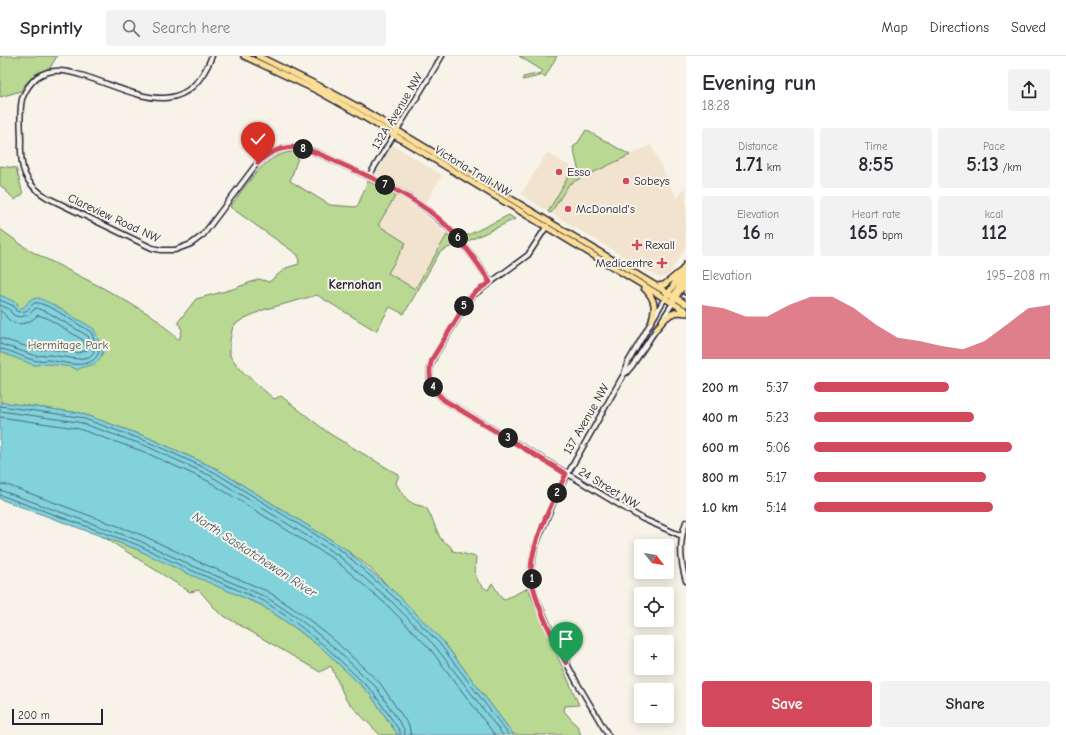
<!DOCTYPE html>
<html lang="en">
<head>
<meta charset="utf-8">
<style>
  body { margin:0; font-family:"Comic Neue",sans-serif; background:#f2f2f3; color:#2b2b33; height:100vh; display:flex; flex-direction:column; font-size:15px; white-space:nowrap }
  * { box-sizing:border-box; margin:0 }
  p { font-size:13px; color:#7c7c81 }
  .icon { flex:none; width:22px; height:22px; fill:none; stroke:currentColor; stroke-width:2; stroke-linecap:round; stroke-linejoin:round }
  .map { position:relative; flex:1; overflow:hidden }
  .panel { display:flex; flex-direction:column; background:#fff; width:380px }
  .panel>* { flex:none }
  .needle { width:26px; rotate:121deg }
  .fabs { position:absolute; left:634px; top:483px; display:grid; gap:8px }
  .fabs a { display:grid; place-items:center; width:40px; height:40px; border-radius:4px; background:#fff; box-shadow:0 2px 10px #0003; font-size:20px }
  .scale { position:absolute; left:12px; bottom:10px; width:91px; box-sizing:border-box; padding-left:4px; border:2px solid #22223b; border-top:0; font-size:11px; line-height:14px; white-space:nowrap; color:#22223b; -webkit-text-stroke:3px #f7f3e8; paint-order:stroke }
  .pin { position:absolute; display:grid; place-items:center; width:34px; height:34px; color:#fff; margin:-41px -17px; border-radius:50% 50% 50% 0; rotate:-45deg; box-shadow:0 0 4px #0007 }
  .pin .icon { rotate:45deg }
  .km { position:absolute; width:20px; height:20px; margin:-10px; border-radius:50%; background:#222; color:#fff; font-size:11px; line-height:20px; text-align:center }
  .round { display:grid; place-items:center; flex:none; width:42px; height:42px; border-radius:4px; background:#f2f2f3 }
  .headline { display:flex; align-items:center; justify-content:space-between; height:68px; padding:0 16px }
  h1 { font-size:22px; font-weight:700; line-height:30px }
  .stats { display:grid; grid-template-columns:repeat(3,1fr); gap:6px; height:68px; padding:4px 16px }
  .stats div { display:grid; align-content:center; border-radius:4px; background:#f2f2f3; text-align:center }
  .stats b { font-size:20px; font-weight:700 }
  .stats small { font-size:11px; font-weight:400 }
  .stats p { font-size:11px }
  .chart { height:112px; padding:8px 16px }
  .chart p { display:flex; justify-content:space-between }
  .chart svg { width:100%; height:72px; margin-top:4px; fill:#d1495b; opacity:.7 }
  .button { display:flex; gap:8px; margin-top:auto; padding:8px 16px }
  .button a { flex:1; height:46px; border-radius:4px; background:#d1495b; color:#fff; font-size:16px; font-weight:700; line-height:46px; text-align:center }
  .button a+a { background:#f2f2f3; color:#2b2b33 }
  ul { padding:0 16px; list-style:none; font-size:13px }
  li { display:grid; grid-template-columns:64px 48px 1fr; align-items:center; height:30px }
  li i { height:10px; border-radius:5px; background:#d1495b }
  header { display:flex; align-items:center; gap:24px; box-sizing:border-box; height:56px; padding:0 20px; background:#fff; border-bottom:1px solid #e1e1e2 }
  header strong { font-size:19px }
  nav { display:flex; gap:22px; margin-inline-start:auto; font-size:14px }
  .search { width:280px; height:36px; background:#f2f2f3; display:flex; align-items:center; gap:10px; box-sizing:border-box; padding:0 14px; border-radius:4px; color:#7c7c81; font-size:15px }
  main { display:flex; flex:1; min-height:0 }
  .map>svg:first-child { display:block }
  .built { fill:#f1e3ce }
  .green { fill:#b9d891; stroke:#6e7d66 }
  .water { fill:#82d2db; stroke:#5c8c9b }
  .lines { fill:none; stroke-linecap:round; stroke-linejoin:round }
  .shore { stroke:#48687b; stroke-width:1 }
  .minor-casing { stroke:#22223b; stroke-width:7 }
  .major-casing { stroke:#22223b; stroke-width:8 }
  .minor { stroke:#f7f3e8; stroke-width:4 }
  .major { stroke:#fcde96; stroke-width:5 }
  .route-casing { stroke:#fff; stroke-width:8 }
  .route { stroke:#d1495b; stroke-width:5 }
  .poi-dot { fill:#d1495b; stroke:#f7f3e8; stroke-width:1.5 }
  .labels { text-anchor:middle; stroke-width:4; stroke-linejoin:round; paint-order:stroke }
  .street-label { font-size:12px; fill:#22223b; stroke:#f7f3e8 }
  .poi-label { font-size:12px; fill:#22223b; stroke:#f7f3e8; text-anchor:start }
  .park-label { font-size:12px; fill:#4f5955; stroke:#f7f3e8 }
  .neighbourhood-label { font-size:13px; font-weight:bold; fill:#22223b; stroke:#f7f3e8 }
  .water-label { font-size:13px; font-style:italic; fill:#3f576b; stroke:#f7f3e8 }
</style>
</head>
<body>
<header>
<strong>Sprintly</strong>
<div class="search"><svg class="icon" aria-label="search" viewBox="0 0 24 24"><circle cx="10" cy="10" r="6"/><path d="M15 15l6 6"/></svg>Search here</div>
<nav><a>Map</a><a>Directions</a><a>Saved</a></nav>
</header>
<main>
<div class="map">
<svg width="686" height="679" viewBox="0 0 686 679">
  <rect width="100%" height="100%" fill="#f7f3e8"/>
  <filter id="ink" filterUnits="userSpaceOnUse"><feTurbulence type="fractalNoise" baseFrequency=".025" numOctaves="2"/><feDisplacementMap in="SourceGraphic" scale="8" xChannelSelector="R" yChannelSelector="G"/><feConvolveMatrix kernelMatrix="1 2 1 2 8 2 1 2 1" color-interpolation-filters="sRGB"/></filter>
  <g filter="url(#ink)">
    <path class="built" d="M393 89 442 119 425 148 377 119 376 117Z
      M651 89 677 143 686 130V191L669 218 660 222 551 157 569 128Z
      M547 97 580 116 568 122 548 156 521 138Z
      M396 139 430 163 447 179 415 233 388 217 378 169Z"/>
    <path class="green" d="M0 0H57L50 12C36 16 28 23 21 35L0 41Z
      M519 0H557L545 21 543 19 523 24V21L541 17 543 15Z
      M586 74 630 99 569 128 551 157 548 156 568 121 579 116 573 91 577 88Z
      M291 96H300L290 125 330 149 355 151 358 149 368 125 396 139 378 169 406 187 388 217 415 233 447 179 456 188 440 196 404 258 390 251 376 275 317 239 263 254 243 263 233 270 230 284V300L242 315 274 343 281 340 330 378 399 419 396 427C401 436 405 444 414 448 418 450 422 449 426 452 430 455 437 477 441 483 445 488 449 486 453 495L476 501C475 516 473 526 488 534L492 527 503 544 528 532 579 649 565 650 564 655 578 671 581 679H514L442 584 369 511 344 492 215 412 147 381 80 357 0 346V173L29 194 103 232 154 261 179 284 182 274 178 266 196 243 233 233 259 223 269 226 286 212 299 208 298 199 230 151C247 129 262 100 291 96Z
      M0 110 16 112 23 138 15 144 0 129Z
      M509 159 515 163 466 186 462 182Z
      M102 480 136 493 223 531 249 544 261 549 294 571 324 594 370 638 398 679H380L346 644 331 610 320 616 219 557 199 534 190 536Z"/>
    <path class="water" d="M0 239 17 247 19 253 24 251 31 243 39 242 54 249 94 273 103 296C95 314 91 306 77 314L72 311 48 308 34 309 0 296Z
      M0 346 80 357 147 381 215 412 344 492 398 539 442 584 514 679H398L370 638 324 594 294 571 261 549 184 516 136 493 0 443Z"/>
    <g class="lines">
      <path class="shore" d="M0 244 14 250 16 255 19 256 26 255 34 247H39L52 252 91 276 99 296C91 316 65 306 48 304 43 304 38 306 33 304 22 301 11 294 0 293
        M0 249 9 253 13 259 19 261 28 259 36 252 49 257 88 280 94 296 89 301 78 303 49 299 36 300 0 288
        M0 255C5 257 5 260 9 264 19 272 31 266 38 259L47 262 83 284 87 294 78 297 49 293 37 294 0 282
        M0 350 79 361 146 385 214 416 342 495 395 542 439 587 509 679
        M0 355 78 366 144 389 211 420 339 500 392 546 435 590 503 679
        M0 361 76 372 142 395 208 425 335 504 388 550 431 594 495 679
        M0 428 7 429 142 479 190 502 269 536 303 559 333 583 380 627 409 670 411 679
        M0 434 140 485 188 508 266 541 299 563 329 587 376 631 404 673 405 679
        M0 439 138 489 186 512 264 545 296 567 326 591 372 635 400 675V679"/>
      <g class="minor-casing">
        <path id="minor" d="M212 0C185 69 135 36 84 20 68 15 53 11 37 21 30 27 25 35 22 43 19 56 21 72 21 86 20 112 24 128 48 142L152 192 161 194H175L191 188 203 179 255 110C266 98 281 90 298 92 313 93 327 102 341 108 374 123 410 138 438 163 459 180 475 203 490 225
          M369 120 442 0
          M547 170 528 199 471 241 435 299 430 311V323L435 335 444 344 643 463 682 480
          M662 264 673 247
          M626 317 632 310 657 272
          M686 466C679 485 680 505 686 525
          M608 679 576 625 556 587 536 542 532 527 531 512 535 491 558 435 624 318 627 308 665 242"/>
      </g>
      <g class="major-casing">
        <path id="major" d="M244 0 318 35 354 55 686 255
          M258 0 321 31 358 51 686 248
          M657 230 664 229 680 216
          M644 232C655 243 656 250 652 264
          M686 232V236
          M667 240 686 208
          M672 244 686 215
          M674 244 686 225
          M656 273C665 263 671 253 686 257"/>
      </g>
      <use href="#minor" class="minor"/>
      <use href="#major" class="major"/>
    </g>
  </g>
  <g class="lines" filter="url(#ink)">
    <g class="route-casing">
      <path id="route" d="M258 107C269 96 283 90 299 92 313 94 327 101 339 107 373 122 409 138 438 162 459 180 475 203 490 226L474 237 467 246 432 303C427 318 431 333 444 344L566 418C554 443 532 485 531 513 531 542 553 581 566 607"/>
    </g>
    <use href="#route" class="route"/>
  </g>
  <g class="poi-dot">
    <circle cx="559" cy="116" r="4"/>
    <circle cx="626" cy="125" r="4"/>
    <circle cx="568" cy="153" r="4"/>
    <path d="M635 183h4v4h4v4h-4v4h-4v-4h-4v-4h4z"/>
    <path d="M660 201h4v4h4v4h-4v4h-4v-4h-4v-4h4z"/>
  </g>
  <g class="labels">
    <g class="street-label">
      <text transform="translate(397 55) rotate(-59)" y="4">132A Avenue NW</text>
      <text transform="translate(473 115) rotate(31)" y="4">Victoria Trail NW</text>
      <text transform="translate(114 162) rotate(25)" y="4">Clareview Road NW</text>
      <text transform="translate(586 363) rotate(-60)" y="4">137 Avenue NW</text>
      <text transform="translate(609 432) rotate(31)" y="4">24 Street NW</text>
    </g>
    <g class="poi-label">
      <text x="567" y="120">Esso</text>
      <text x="634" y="129">Sobeys</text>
      <text x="576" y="157">McDonald's</text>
      <text x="645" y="193">Rexall</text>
      <text x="653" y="211" text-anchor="end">Medicentre</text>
    </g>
    <g class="park-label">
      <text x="68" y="293">Hermitage Park</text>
    </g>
    <g class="neighbourhood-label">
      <text x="355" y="233">Kernohan</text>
    </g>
    <g class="water-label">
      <text transform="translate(255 498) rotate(33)" y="5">North Saskatchewan River</text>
    </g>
  </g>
</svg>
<div class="fabs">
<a><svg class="needle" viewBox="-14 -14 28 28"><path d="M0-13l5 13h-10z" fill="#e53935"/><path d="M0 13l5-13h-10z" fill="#7c7c81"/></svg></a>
<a><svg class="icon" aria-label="locate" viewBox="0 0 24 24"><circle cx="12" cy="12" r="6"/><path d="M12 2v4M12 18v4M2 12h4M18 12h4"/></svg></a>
<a>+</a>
<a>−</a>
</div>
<div class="scale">200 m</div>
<div class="pin" style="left:566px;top:607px;background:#1e9e55"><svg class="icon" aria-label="arrive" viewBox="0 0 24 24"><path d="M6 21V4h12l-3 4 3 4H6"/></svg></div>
<div class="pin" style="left:258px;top:107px;background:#d93025"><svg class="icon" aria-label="check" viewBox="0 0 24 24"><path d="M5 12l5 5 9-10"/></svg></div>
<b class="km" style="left:532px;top:523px">1</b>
<b class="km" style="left:557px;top:437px">2</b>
<b class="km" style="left:508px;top:382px">3</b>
<b class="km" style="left:433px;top:331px">4</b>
<b class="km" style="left:464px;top:250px">5</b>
<b class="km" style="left:458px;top:182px">6</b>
<b class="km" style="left:385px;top:129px">7</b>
<b class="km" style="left:303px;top:93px">8</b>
</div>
<section class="panel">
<div class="headline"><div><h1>Evening run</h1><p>18:28</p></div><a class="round"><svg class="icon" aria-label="share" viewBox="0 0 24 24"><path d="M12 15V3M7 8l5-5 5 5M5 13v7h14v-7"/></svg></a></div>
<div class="stats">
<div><p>Distance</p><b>1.71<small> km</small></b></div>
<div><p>Time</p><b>8:55</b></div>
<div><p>Pace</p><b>5:13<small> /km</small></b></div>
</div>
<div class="stats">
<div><p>Elevation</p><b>16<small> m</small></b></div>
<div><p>Heart rate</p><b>165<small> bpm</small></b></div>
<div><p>kcal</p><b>112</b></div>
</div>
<div class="chart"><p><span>Elevation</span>195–208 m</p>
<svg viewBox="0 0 160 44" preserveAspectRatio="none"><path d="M0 44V11L10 13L20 18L30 18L40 11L50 6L60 6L70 13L80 23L90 31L100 33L110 36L120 38L130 33L140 23L150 13L160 11V44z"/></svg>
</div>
<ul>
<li><b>200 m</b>5:37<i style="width:57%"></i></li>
<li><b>400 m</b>5:23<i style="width:68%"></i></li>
<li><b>600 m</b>5:06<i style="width:84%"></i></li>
<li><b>800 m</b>5:17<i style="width:73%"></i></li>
<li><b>1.0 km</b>5:14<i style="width:76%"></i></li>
</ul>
<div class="button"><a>Save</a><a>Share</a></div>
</section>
</main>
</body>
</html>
